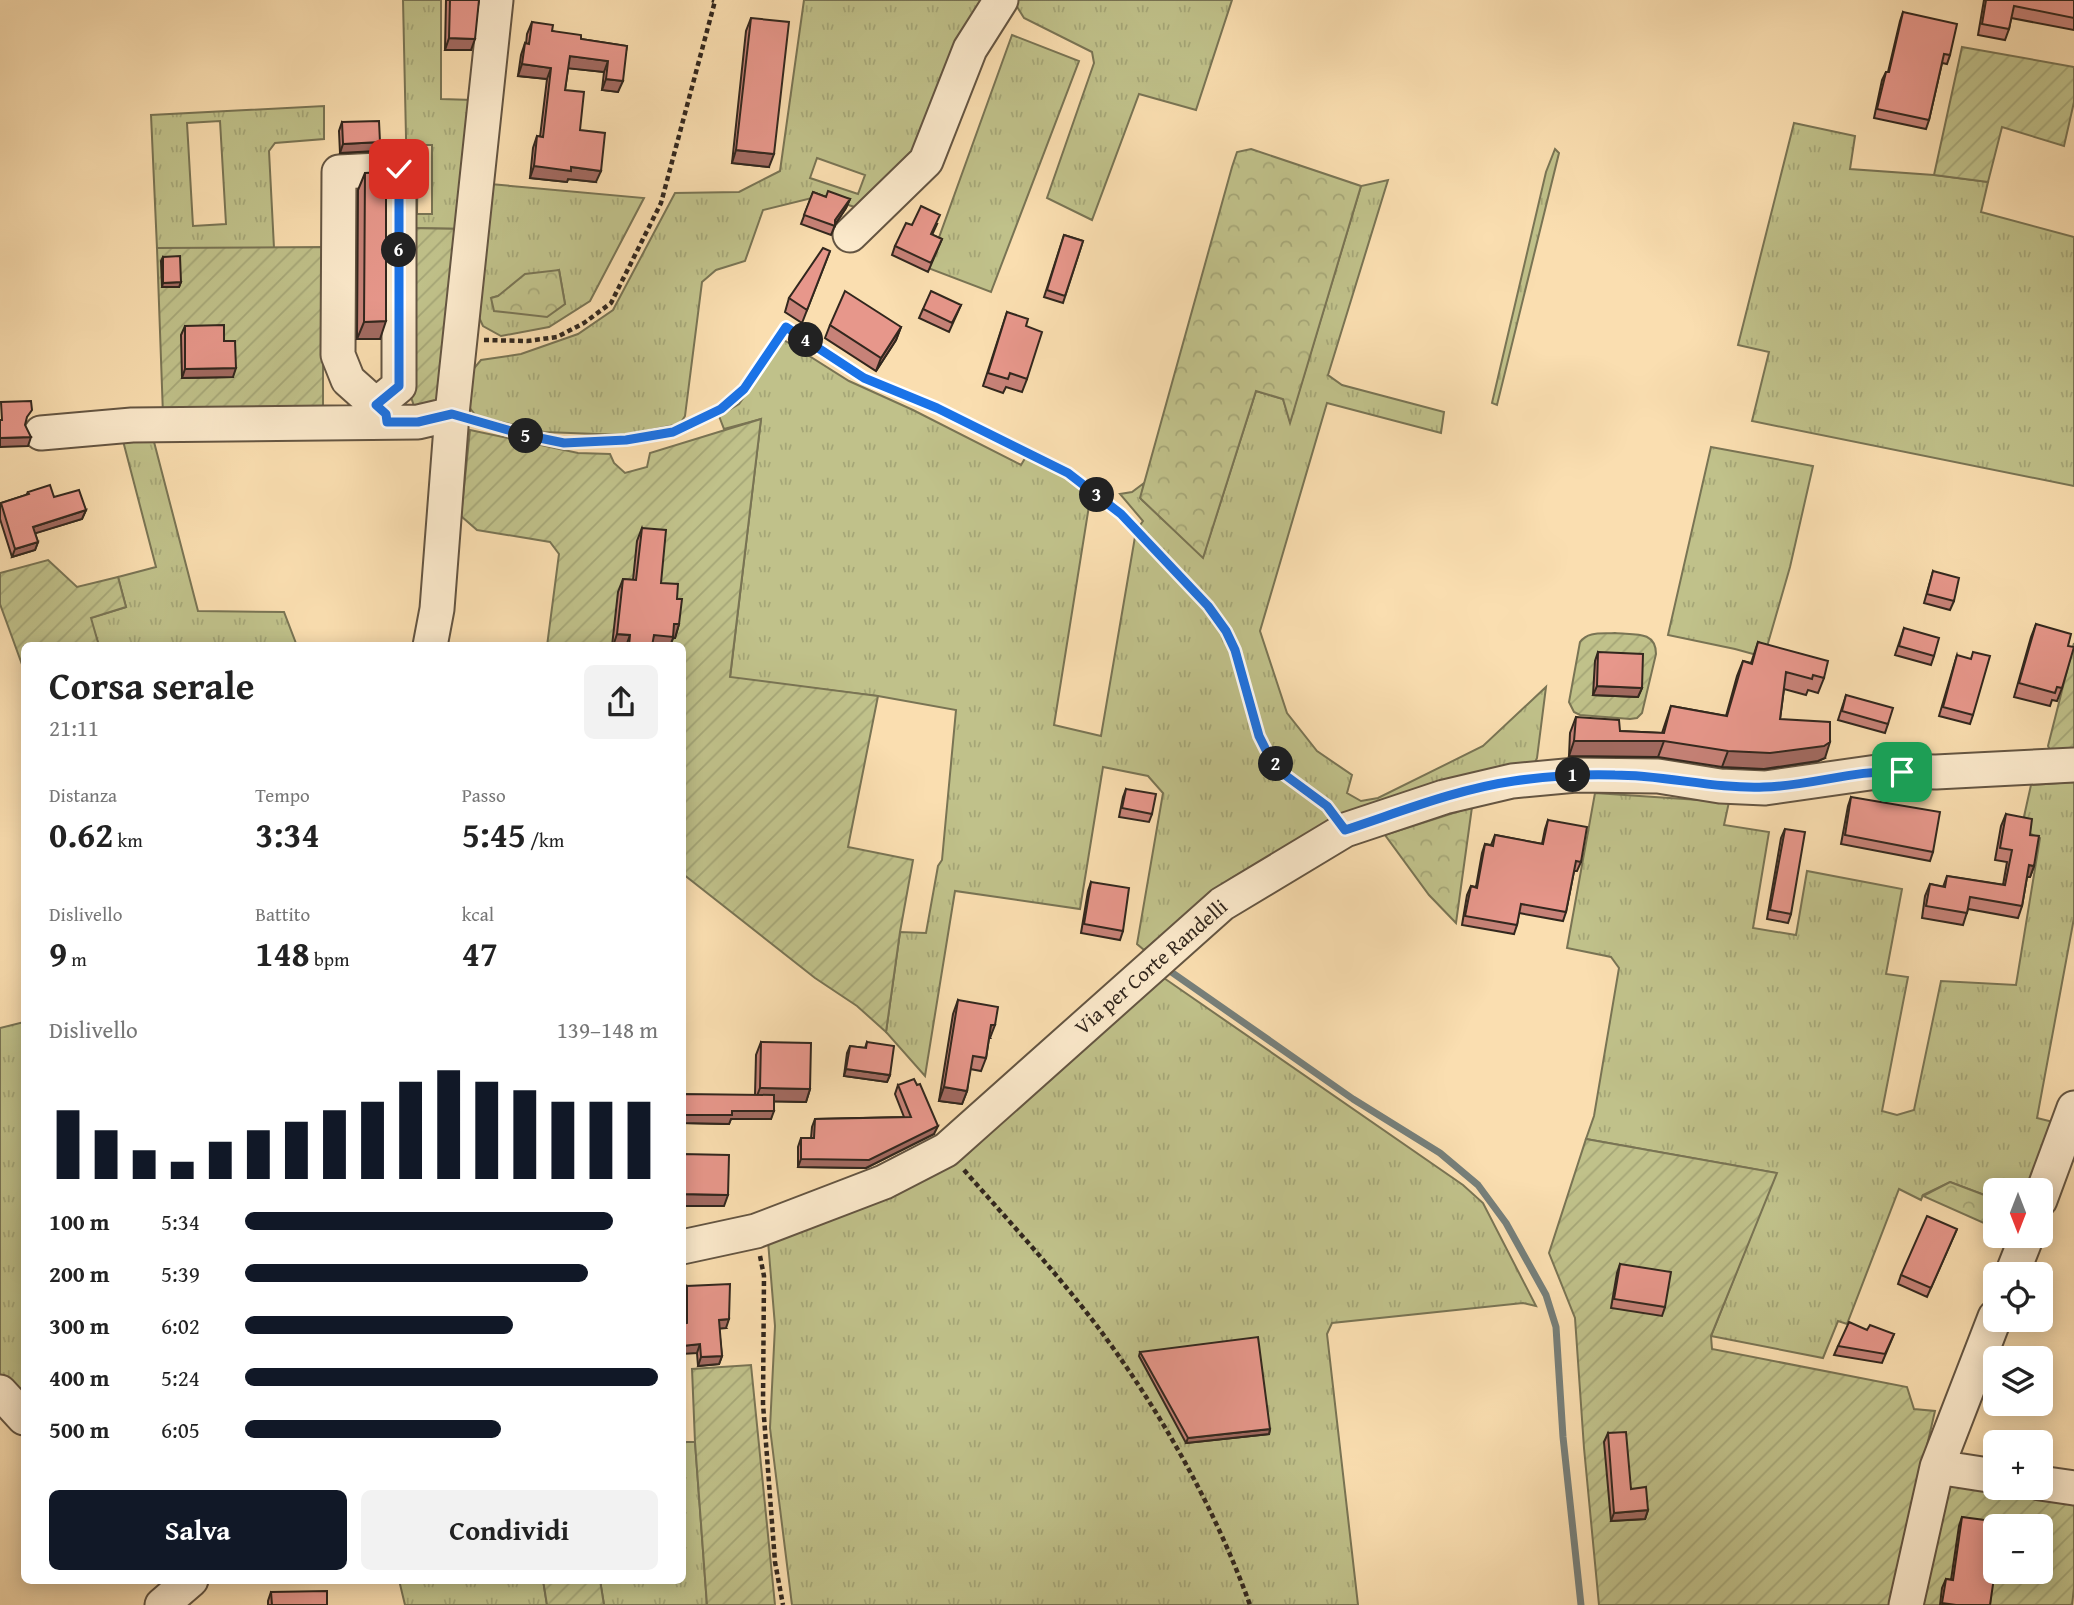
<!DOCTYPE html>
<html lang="it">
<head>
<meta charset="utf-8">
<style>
  body { margin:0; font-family:"Gentium Book Plus",serif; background:#f2f2f2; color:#222; height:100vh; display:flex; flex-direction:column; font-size:26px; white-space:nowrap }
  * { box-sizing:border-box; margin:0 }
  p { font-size:23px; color:#767676 }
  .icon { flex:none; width:38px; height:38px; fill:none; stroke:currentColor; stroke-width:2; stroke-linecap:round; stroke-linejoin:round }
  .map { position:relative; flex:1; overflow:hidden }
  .details { position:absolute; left:21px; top:642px; width:665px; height:942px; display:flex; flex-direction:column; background:#fff; border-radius:10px; box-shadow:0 4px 18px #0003 }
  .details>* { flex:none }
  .needle { width:46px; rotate:180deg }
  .controls { position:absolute; left:1983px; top:1178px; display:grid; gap:14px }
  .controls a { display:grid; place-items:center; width:70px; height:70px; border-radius:10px; background:#fff; box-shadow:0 4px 18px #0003; font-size:35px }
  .pin { position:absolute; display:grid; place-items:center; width:60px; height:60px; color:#fff; margin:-30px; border-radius:14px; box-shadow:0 4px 10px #0006 }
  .km { position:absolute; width:35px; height:35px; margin:-18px; border-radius:50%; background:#222; color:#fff; font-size:19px; line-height:35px; text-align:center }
  .round { display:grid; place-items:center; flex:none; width:74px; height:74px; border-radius:10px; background:#f2f2f2 }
  .head { display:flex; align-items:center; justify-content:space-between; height:119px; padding:0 28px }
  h1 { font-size:38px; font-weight:700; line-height:52px }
  .stats { display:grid; grid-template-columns:repeat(3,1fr); gap:10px; height:119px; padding:7px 28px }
  .stats div { display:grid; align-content:center }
  .stats b { font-size:35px; font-weight:700 }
  .stats small { font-size:19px; font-weight:400 }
  .stats p { font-size:19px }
  .chart { height:196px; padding:14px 28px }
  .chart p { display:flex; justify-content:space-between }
  .chart svg { width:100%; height:126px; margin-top:7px; stroke:#111827; stroke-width:6 }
  .primary-button { display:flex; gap:14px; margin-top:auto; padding:14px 28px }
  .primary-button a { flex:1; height:80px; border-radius:10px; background:#111827; color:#fff; font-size:28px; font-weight:700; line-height:80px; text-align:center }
  .primary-button a+a { background:#f2f2f2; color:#222 }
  ul { padding:0 28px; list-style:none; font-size:23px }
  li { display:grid; grid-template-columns:112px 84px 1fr; align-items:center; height:52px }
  li i { height:18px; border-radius:9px; background:#111827 }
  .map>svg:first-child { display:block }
  .grass { fill:url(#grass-tufts); stroke:#797454; stroke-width:2; fill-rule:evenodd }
  .forest { fill:url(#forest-crowns); stroke:#797454; stroke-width:2 }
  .garden { fill:url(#garden-furrows); stroke:#797454; stroke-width:2; fill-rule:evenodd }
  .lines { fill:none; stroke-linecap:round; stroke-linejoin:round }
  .stream { stroke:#767f7a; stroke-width:7 }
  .minor-casing { stroke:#645542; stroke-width:37 }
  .path { stroke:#32271e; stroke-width:4.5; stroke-dasharray:5 3.5; stroke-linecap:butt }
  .minor { stroke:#fceacc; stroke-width:33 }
  .wall { fill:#c78278; stroke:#32271e; stroke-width:2 }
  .shaded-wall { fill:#a26a61; stroke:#32271e; stroke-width:2 }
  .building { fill:#e7978b; stroke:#32271e; stroke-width:2 }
  .route-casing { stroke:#fff; stroke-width:14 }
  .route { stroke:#1a73e8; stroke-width:9 }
  .labels { text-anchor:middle; stroke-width:5; stroke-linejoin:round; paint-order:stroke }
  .street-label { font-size:21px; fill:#32271e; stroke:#fceacc }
</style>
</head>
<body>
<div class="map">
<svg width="2074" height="1605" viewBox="0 0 2074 1605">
  <defs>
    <pattern id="grass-tufts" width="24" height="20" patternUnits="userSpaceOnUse" patternTransform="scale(1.75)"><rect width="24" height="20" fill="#c0c18a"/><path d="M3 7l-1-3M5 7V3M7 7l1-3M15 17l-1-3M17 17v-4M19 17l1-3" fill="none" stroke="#a5a677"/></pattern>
    <pattern id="forest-crowns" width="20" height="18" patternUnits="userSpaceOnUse" patternTransform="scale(1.75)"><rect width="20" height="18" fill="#c0c18a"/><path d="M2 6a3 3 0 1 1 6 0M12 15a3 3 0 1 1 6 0" fill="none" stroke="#a5a677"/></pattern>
    <pattern id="garden-furrows" width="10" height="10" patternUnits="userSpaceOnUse" patternTransform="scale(1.75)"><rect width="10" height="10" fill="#c0c18a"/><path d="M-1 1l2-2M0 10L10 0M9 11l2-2" fill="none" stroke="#a5a677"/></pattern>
  </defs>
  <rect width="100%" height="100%" fill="#fadeb0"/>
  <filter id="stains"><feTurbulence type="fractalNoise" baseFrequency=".00286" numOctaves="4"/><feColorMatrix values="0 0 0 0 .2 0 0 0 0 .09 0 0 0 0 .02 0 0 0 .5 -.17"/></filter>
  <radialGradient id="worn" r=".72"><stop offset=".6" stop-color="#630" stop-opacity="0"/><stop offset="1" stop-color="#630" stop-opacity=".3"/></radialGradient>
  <path class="grass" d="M403 0H441V99L473 100 465 229 408 228ZM418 145H432V214H417Z
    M804 0H987L924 145 858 208 820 196 763 210 745 261 716 270 702 282 685 416 680 424 624 435 544 432 476 416 463 399 465 379 481 360 521 354 578 334 613 310 675 193 739 192 780 171ZM817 158 865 175 858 194 810 178Z
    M1017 0H1232L1196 110 1139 94 1092 220 1047 198 1094 63 1092 52 1024 18 1016 5Z
    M1012 35 1079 61 991 292 928 268Z
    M324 106V139L275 143 269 151 274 248H157L151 115ZM220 121 226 224 193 226 187 123Z
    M1794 123 1855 136 1850 169 1934 175 1988 182 1981 212 2074 237V486L1752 421 1769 352 1738 345Z
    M1555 149 1559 153 1497 405 1492 403 1546 172Z
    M1388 180 1328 375 1342 385 1444 412 1441 433 1327 403 1260 631 1287 713 1317 751 1352 775 1347 793 1361 801 1378 798 1483 746 1546 687 1537 758 1533 767 1308 834 1230 879 1144 950 1137 944 1163 793 1148 776 1103 767 1080 909 955 891 925 1076 886 1032 900 932 926 933 938 866 942 860 956 710 878 696 730 678 761 419 724 429 719 416 739 404 784 340 849 381 913 410 1021 465 1027 455 1092 487 1054 725 1101 736 1136 531 1143 521 1120 494 1132 492 1144 483 1141 499 1203 557 1256 391 1283 399 1290 421 1361 186Z
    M490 184 644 198 590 301 549 327 501 336 483 326 477 313ZM559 270 565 304 491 298 498 296Z
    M122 437 153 438 198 611 284 612 297 646H99L90 618 126 607 118 577 156 567Z
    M1711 447 1813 466 1790 567 1764 657 1735 649 1668 635Z
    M2074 782V918L2037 1118 2061 1124 2033 1190H1995V1199L1950 1182 1923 1195 1921 1200 1899 1189 1847 1324 1838 1321 1823 1358 1711 1336 1776 1173 1586 1139 1594 1116 1619 968 1611 957 1567 948 1595 793 1729 802 1724 825 1769 832 1753 928 1796 935 1807 871 1902 889 1886 974 1908 977 1882 1111 1897 1115 1914 1110 1941 981 2016 985 2040 838 2026 832 2023 821 2031 785Z
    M1161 976 1463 1185 1483 1203 1536 1306 1523 1303 1332 1323 1327 1334 1358 1605H792L770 1428 775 1326 768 1241 962 1159Z
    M24 1022V1409L0 1383V1028Z
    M683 1442H695L707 1605H604L600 1580H682Z
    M399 1580H543L547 1605H405Z"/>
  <path class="forest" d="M1251 149 1361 186 1290 423 1283 399 1256 391 1203 558 1140 498 1232 167 1237 152Z
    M559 270 565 304 547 317 494 311 491 298 498 296 525 274Z
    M1472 807 1456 923 1429 895 1385 835Z
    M1950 1182 1995 1199V1228L1923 1196Z"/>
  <path class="garden" d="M1962 47 2074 67V102L2064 146 2002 127 1988 182 1934 175Z
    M408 228 465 229 448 404 417 415 411 397Z
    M323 247V416L163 415 157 248Z
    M761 419 730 677 878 696 848 847 913 860 900 932 886 1032 857 1006 815 978 683 874 682 646H547L559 554 550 542 477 530 461 516 470 430 578 453 610 454 614 463 625 473 647 467 650 453Z
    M48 560 77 587 118 577 126 607 91 618 99 646H24V670L0 604V573Z
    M1615 633C1633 635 1656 630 1656 654L1642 713 1637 718 1630 719 1580 715 1574 712 1569 702 1580 642C1588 631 1602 634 1615 633Z
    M2074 643V754L2053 757 2048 746Z
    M1586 1139 1777 1173 1711 1336 1712 1349 1907 1387 1914 1409 1935 1411 1890 1605H1599L1584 1448 1575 1318 1549 1253Z
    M751 1365 775 1605H707L695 1442 692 1369Z
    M1951 1485 2074 1497V1588L2072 1605H1914ZM1995 1526H2040V1572H1995Z
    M543 1580H600L604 1605H547Z"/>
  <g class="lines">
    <path class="stream" d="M1167 969 1353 1099 1440 1153 1478 1185 1506 1223 1546 1295 1556 1327 1563 1437 1581 1605"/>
    <g class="minor-casing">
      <path id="minor" d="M850 235 926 161 970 49 1001 0
        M376 405 399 386V169L339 172 338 355 348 380 386 414 387 422
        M41 433 132 425 418 422 452 414
        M430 646 437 609 452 414 496 0
        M2040 1200 2074 1108
        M682 1247 756 1231 884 1182 946 1150 1222 904 1345 830 1444 797 1512 781 1576 775 1658 776 1720 786 1765 788 1884 771 1936 772 2074 765
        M2012 1274 2027 1236
        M0 1392 24 1418
        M1937 1467 1995 1476
        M2040 1483 2074 1488
        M162 1605 191 1580
        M1906 1605 1937 1467 1995 1317"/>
    </g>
    <path class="path" d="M484 340 527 341 557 337 584 323 611 303 661 203 715 1 712 0
      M476 421C505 430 535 441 565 443 623 447 703 434 744 389 760 371 773 347 786 326L864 378 937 408 1068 473 1121 514 1208 606 1226 631 1235 650 1259 736 1270 758 1285 775 1327 806 1331 811
      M964 1170C998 1209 1033 1247 1066 1287 1142 1378 1210 1494 1250 1605
      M760 1256 764 1276 763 1404 775 1562 783 1605"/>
    <use href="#minor" class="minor"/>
  </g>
  <path class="wall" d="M446 0H479L471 50H445Z
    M1984 0H2074V30L2011 18 2009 29 2005 40 1978 35Z
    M1903 12 1950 55 1947 64 1942 63 1929 120 1926 129 1874 118 1882 80 1886 72H1888L1900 21Z
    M751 18 769 167 732 163 746 31Z
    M532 22 552 31 581 39 627 46 618 92 602 90 604 72 568 68 565 90 580 130 596 182 568 179 567 182 530 178 533 148 537 136 540 137 547 79 518 76 521 55 525 43 526 44 527 34Z
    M342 122 376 151 340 153 339 131Z
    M365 173 380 339H357L358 190Z
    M813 192 826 197 850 199 846 208 835 225 831 235 801 224Z
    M937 224 932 235 942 239 928 272 892 255 895 246 912 225Z
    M1064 235 1083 241 1063 303 1044 297Z
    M830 251 802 323 785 312 789 298Z
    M163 257 181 282 179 287H162L161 261Z
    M961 305 949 332 919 318 923 309Z
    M1007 312 1026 326 1027 379 1022 392 1006 387 1003 393 983 386Z
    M830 325 901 327 896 340 876 371 825 338Z
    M185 326 224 341 233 377 182 378 181 335Z
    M28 492 54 497 86 510 82 519 35 533 38 542 35 550 12 557 0 519V505L1 503 26 495Z
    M642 528 661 583 677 599 679 624 675 638H673L670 646H612L618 592 623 579 633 580 637 541Z
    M1933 571 1954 601 1950 610 1924 603Z
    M2036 624 2068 646 2062 688 2057 701 2052 700 2050 706 2014 697 2031 637Z
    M1904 628 1934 656 1931 665 1895 655Z
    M1758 642 1824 678 1818 693 1808 690 1806 695 1784 689 1780 719 1825 758 1818 761 1764 769 1722 767 1658 757 1569 756 1570 733 1576 717 1620 731 1662 733 1671 706 1726 716 1737 676 1743 661 1751 663Z
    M1598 652 1642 688 1638 697 1593 695 1595 661Z
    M1957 655 1973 715 1970 724 1939 716Z
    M1846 695 1888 724 1885 733 1838 720Z
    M1126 789 1152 814 1149 822 1119 817 1123 797Z
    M1851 797 1933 852 1930 861 1841 844 1848 806Z
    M2006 814 2030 835 2034 866 2030 877H2027L2022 906 2018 918 1968 909 1963 925 1922 918 1925 896 1930 884 1943 887 1947 876 2003 885 2007 862 1995 860 2001 826Z
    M1548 820 1581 862 1577 871H1574L1566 912 1563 921 1519 913 1517 925 1514 934 1462 925 1467 895 1471 886 1476 887 1482 853 1485 844 1491 845 1495 835 1542 844 1545 829Z
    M1785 829 1791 914 1788 923 1767 919 1781 838Z
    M1091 882 1123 931 1120 940 1081 933 1088 891Z
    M958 1000 990 1038H989L986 1058 981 1071 970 1069 967 1091 962 1104 939 1101 953 1014Z
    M761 1042 810 1089 806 1102 774 1101 771 1119H731L729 1124 682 1123 755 1095 756 1055Z
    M867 1042 890 1075 887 1082 844 1076 847 1053 850 1046 865 1048Z
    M898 1085 934 1134 866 1168 798 1167V1147L801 1138H811L812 1127 815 1119 904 1117 895 1094Z
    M1957 1229 1927 1297 1898 1284 1901 1275Z
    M1620 1264 1665 1307 1662 1316 1611 1308 1617 1273Z
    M687 1286 726 1328H719L722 1356 719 1364 698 1366 697 1353 684 1324V1295Z
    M1867 1330 1894 1334 1882 1363 1834 1355 1838 1346Z
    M1140 1352 1270 1429 1269 1434 1186 1443 1139 1356Z
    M1608 1433 1631 1489 1648 1510 1645 1519 1611 1521 1604 1442Z
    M1962 1517 1995 1526 1990 1605H1940L1942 1588 1946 1579 1951 1580 1959 1526Z
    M271 1592 327 1605H268V1601Z"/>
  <path class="shaded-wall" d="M449 38 475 39 471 50H445Z
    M570 56 608 61 604 72 565 68Z
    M522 64 551 68 547 79 518 76Z
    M606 79 623 81 618 92 602 90Z
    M380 142 376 151 340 153 343 144Z
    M736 150 774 154 769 167 732 163Z
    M534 166 571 167 601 171 596 182 568 179 567 182 530 178Z
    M850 199 846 208 834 226 835 220Z
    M181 282 179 287H162L163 283Z
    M386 321 380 339H357L364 322Z
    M901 327 896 340 876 371 881 358Z
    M236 368 233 377 182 378 185 369Z
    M31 437 28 446 0 447V438Z
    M86 510 82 519 30 535 33 527Z
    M38 542 35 550 12 557 15 549Z
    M674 624H679L675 638H673L670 646H650L654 635Z
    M617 634 630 635 626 646H613Z
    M1597 686 1642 688 1638 697 1593 695Z
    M1574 741H1664L1658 757 1569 756Z
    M1830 742 1825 758 1818 761 1764 769 1722 767 1728 751Z
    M2029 865 2034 866 2030 877H2025Z
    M991 1025H995L990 1038H986Z
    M846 1069 890 1075 887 1082 844 1076Z
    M944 1087 967 1091 962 1104 939 1101Z
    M760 1088 810 1089 806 1102 755 1101Z
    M732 1111H774L771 1119H731L729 1124 682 1123V1115Z
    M938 1126 934 1134 866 1168 798 1167 801 1159Z
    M682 1194 728 1195 724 1206H682Z
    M729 1319 726 1328 715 1329 719 1320Z
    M700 1344 697 1353 682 1354V1346Z
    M722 1356 719 1364 698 1366 701 1357Z
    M1270 1429 1269 1434 1186 1443 1188 1438Z
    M1648 1510 1645 1519 1611 1521 1614 1513Z"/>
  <path class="building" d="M450 0H479L475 39 449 38Z
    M1986 0H2074V18L2014 6 2009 29 1982 24Z
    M1903 12 1957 24 1950 55 1944 54 1929 120 1877 109 1886 72H1889Z
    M751 18 789 22 774 154 736 150Z
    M532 22 553 25 552 31 581 35V39L627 46 623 81 606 79 608 61 570 56 565 90 584 92 580 130 605 133 601 171 571 167V171L534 166 537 136 543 137 551 68 522 64 525 43 529 44Z
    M379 121 380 142 343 144 342 122Z
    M386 172V321L364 322 365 173Z
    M828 191 850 199 835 220V226L804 215 813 192 826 197Z
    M921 206 940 215 931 234 942 239 931 263 895 246 906 223 912 225Z
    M1064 235 1083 241 1065 296 1047 290Z
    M823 248 830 251 807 310 789 298Z
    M180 256 181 282 163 283V257Z
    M845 291 901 327 881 358 830 325Z
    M931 291 961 305 952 323 923 309Z
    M1007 312 1028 319 1026 326 1042 332 1027 379 1010 373 1008 379 988 373Z
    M224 325V341H235L236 368 185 369V326Z
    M31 401 32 410 27 417 25 425 31 437 0 438V420H2L1 402Z
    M50 485 54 497 79 490 86 510 33 527 38 542 15 549 1 503 29 494 28 492Z
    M642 528 666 530 661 583 678 584 677 599H682L679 624H674L673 637 654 635 652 646H629L630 635 617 634 623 579 636 580Z
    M1933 571 1959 578 1954 601 1927 594Z
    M2036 624 2071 634 2068 646 2074 647 2062 688 2057 687 2055 693 2019 683Z
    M1904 628 1939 638 1934 656 1899 646Z
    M1758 642 1828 661 1824 678 1813 675 1812 679 1786 672 1780 719 1830 722V742L1824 746 1770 753 1728 751 1664 741H1574L1576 717 1619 720 1620 731 1664 733 1671 706 1727 716 1743 661 1752 664Z
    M1598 652 1643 654 1642 688 1597 686Z
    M1973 652 1990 656 1973 715 1943 707 1957 655 1971 659Z
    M1846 695 1893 708 1888 724 1842 711Z
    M1126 789 1156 794 1152 814 1122 808Z
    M1851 797 1940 812 1933 852 1845 835Z
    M2006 814 2032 819 2030 835 2039 836 2034 866 2029 865 2022 906 1970 897 1967 913 1926 906 1930 884 1945 887 1947 876 2005 885 2012 850 2000 848Z
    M1548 820 1587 827 1581 862 1576 861 1566 912 1521 904 1517 925 1465 916 1471 886 1477 888 1485 844 1493 846 1495 835 1543 844Z
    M1785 829 1805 832 1791 914 1770 910Z
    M1091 882 1129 888 1123 931 1084 924Z
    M958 1000 998 1007 995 1025H991L986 1058 973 1056 967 1091 944 1087Z
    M761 1042 811 1043 810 1089 760 1088Z
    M867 1042 894 1046 890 1075 846 1069 850 1046 866 1048Z
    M914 1079 917 1085 920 1084 938 1126 869 1160 801 1159V1138H814L815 1119 911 1117 898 1085Z
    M682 1094 774 1095V1111H732V1115H682Z
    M682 1154 729 1155 728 1195 682 1194Z
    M1927 1216 1957 1229 1931 1288 1901 1275Z
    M1620 1264 1671 1272 1665 1307 1614 1299Z
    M730 1284 729 1319 719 1320 722 1356 701 1357 700 1344 682 1346V1324L687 1323V1286Z
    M1849 1322 1867 1330 1870 1325 1894 1334 1885 1354 1838 1346Z
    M1258 1337 1270 1429 1188 1438 1140 1352Z
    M1626 1432 1631 1489 1646 1487 1648 1510 1614 1513 1608 1433Z
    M1962 1517 2007 1523V1526H1995V1571L1990 1605H1956L1942 1603 1946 1579 1953 1580Z
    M327 1591V1605H272L271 1592Z"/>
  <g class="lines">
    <g class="route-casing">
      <path id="route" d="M399 169V386L376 405 386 414 387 422H418L452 414 525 435 564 443 626 440 673 432 721 409 744 389 786 327 864 378 937 408 1068 473 1121 514 1208 606 1226 631 1235 650 1259 736 1270 758 1285 775 1327 806 1345 830C1400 812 1457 789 1514 781 1548 776 1582 774 1615 775 1665 775 1714 789 1764 787 1811 786 1855 769 1902 772"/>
    </g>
    <use href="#route" class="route"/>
  </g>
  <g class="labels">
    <g class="street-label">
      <text transform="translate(1151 967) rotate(-41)" y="7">Via per Corte Randelli</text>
    </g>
  </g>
  <rect width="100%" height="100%" filter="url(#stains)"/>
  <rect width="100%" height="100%" fill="url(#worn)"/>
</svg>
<div class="controls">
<a><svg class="needle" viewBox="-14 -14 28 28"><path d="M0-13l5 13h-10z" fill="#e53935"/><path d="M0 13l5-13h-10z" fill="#767676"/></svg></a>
<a><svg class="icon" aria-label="locate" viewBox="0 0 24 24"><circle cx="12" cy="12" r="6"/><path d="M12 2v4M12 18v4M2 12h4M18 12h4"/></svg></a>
<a><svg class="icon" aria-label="layers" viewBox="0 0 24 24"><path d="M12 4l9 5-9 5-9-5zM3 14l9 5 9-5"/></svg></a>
<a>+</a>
<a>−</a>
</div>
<div class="pin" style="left:1902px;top:772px;background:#1e9e55"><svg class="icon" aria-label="arrive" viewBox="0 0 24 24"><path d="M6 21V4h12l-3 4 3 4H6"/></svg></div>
<div class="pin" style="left:399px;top:169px;background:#d93025"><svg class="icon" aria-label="check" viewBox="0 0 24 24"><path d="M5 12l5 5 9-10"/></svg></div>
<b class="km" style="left:1573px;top:775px">1</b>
<b class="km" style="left:1276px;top:764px">2</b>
<b class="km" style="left:1097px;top:495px">3</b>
<b class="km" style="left:806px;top:340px">4</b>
<b class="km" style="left:526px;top:436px">5</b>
<b class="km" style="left:399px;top:250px">6</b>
<section class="details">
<div class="head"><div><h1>Corsa serale</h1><p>21:11</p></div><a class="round"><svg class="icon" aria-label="share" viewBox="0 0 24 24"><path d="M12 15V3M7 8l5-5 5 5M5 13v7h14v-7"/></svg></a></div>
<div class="stats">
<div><p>Distanza</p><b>0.62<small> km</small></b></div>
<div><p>Tempo</p><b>3:34</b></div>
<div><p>Passo</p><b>5:45<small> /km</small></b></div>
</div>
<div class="stats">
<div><p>Dislivello</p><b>9<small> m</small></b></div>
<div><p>Battito</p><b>148<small> bpm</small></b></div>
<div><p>kcal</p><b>47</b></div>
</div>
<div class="chart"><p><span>Dislivello</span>139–148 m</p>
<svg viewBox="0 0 160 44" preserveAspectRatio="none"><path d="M5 44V20M15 44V27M25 44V34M35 44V38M45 44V31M55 44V27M65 44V24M75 44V20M85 44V17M95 44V10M105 44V6M115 44V10M125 44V13M135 44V17M145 44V17M155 44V17"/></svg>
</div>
<ul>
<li><b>100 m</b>5:34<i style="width:89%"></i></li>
<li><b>200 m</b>5:39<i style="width:83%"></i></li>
<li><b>300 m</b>6:02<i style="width:65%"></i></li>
<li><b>400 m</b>5:24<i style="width:100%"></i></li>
<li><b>500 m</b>6:05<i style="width:62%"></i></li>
</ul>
<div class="primary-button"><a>Salva</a><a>Condividi</a></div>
</section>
</div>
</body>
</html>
